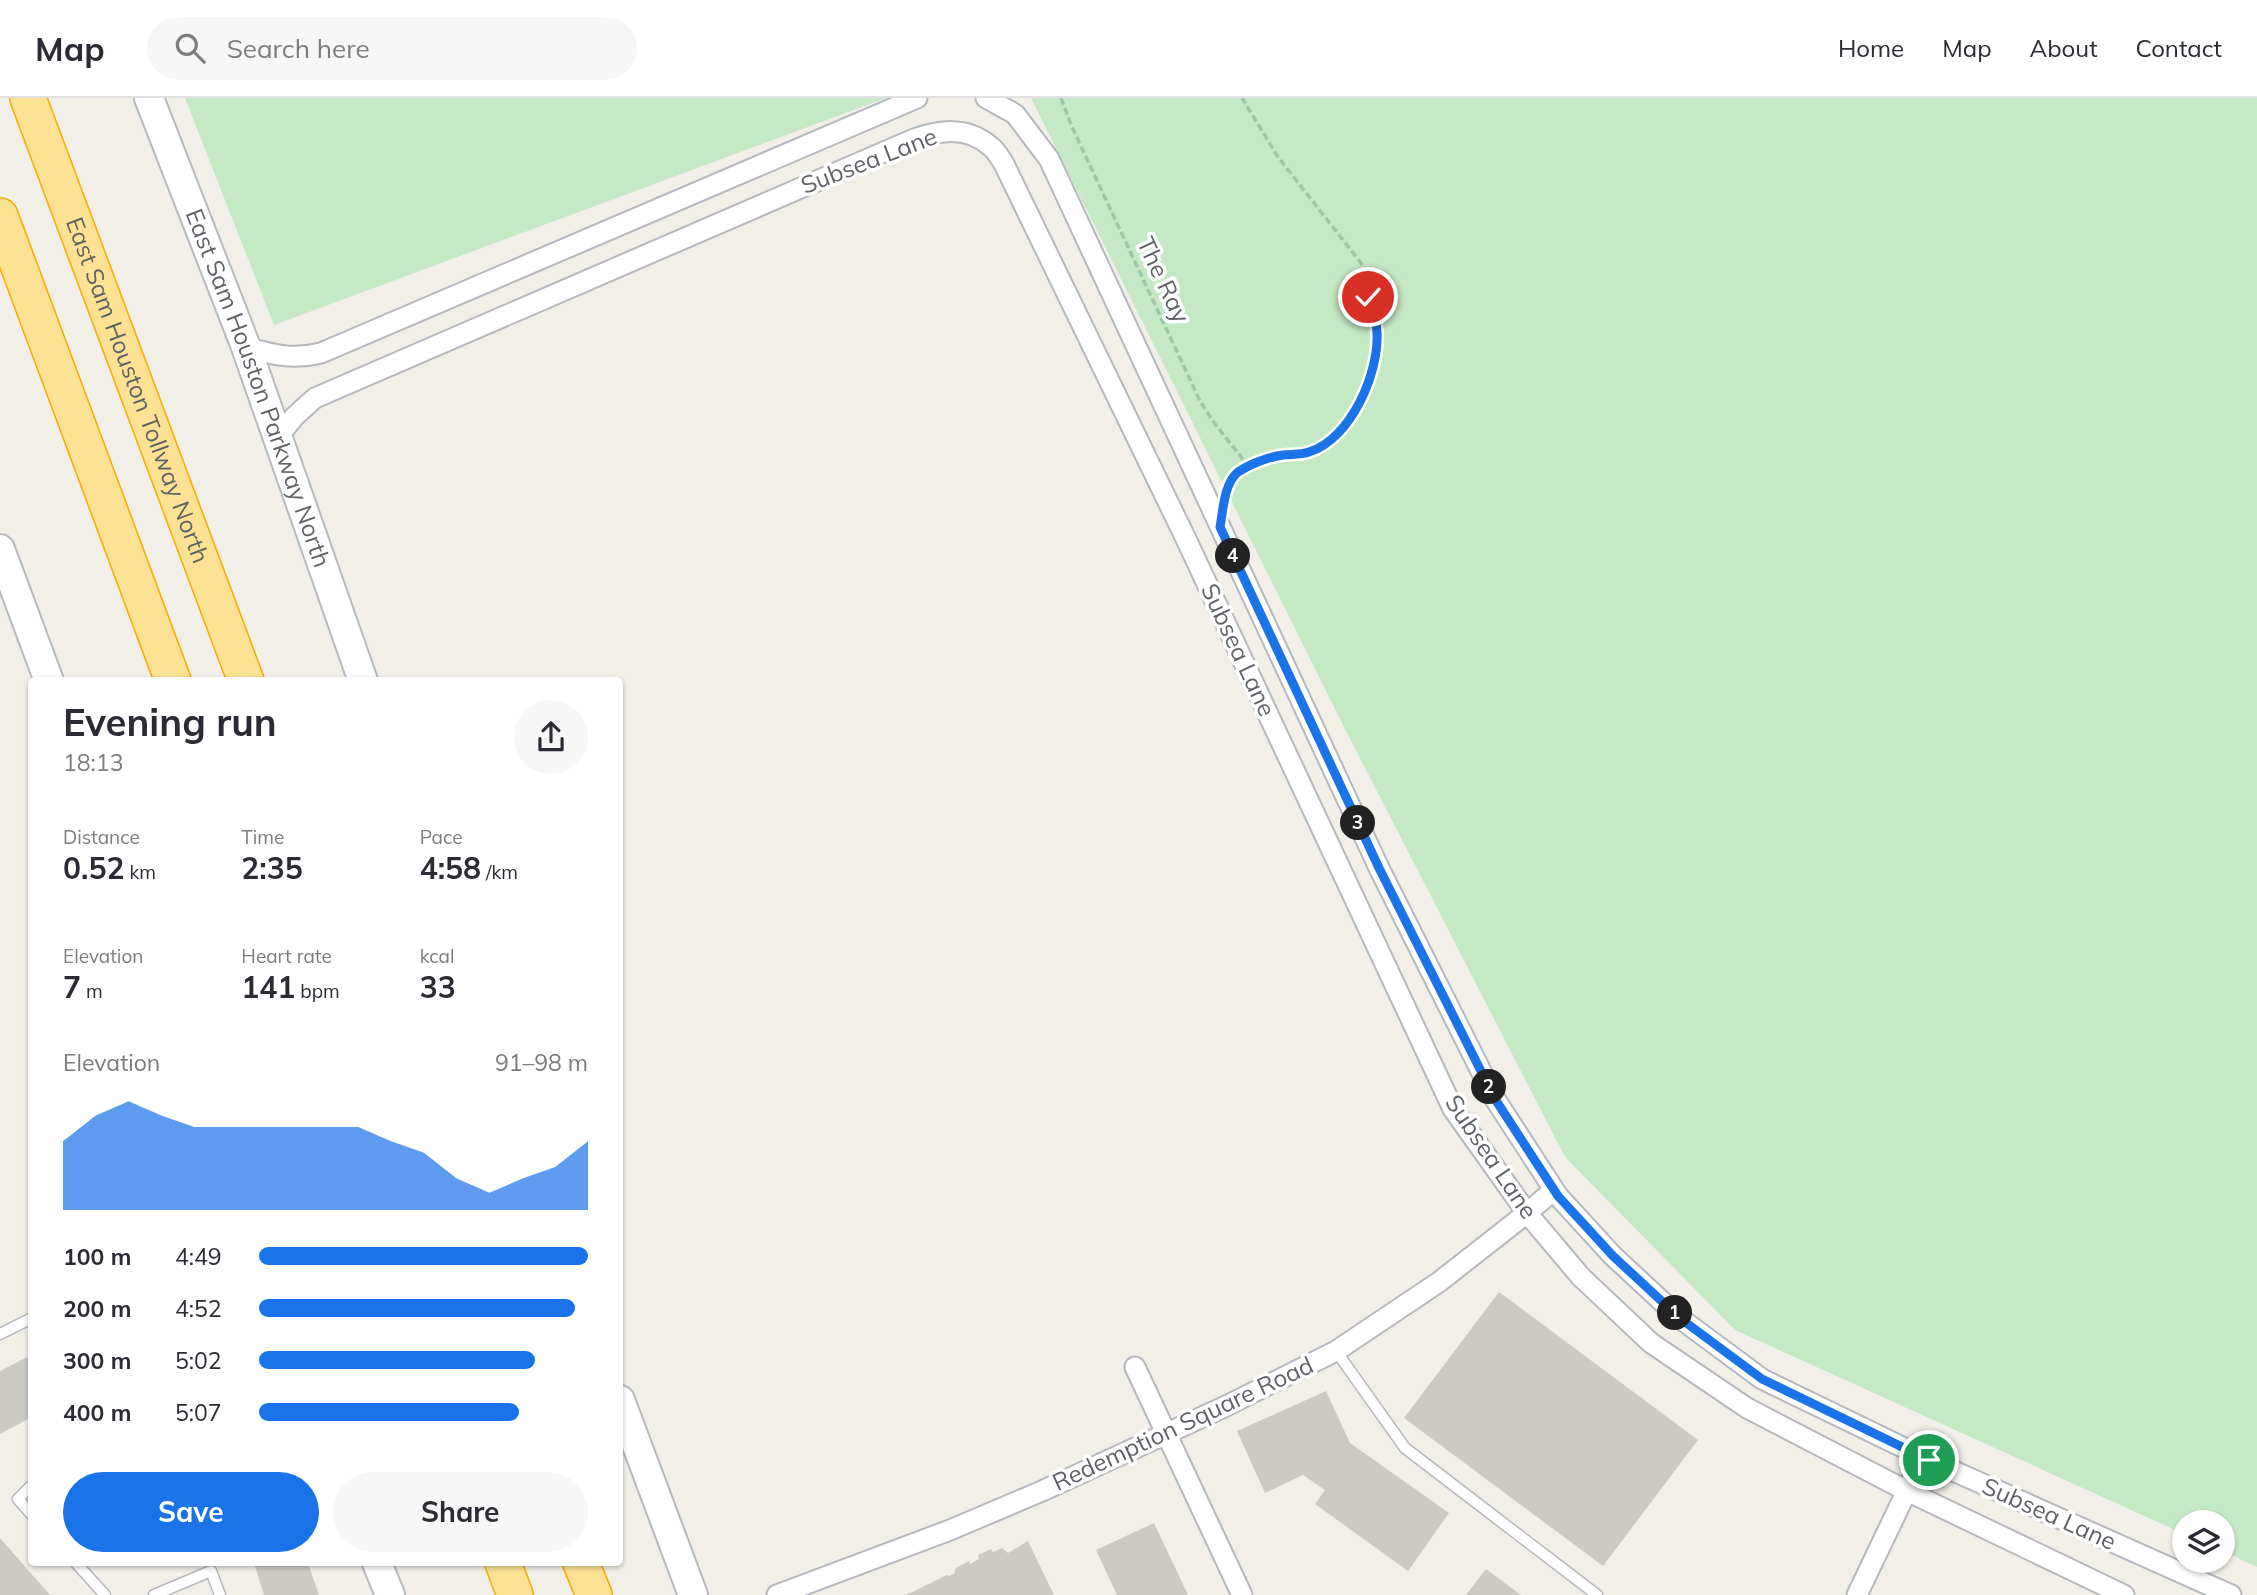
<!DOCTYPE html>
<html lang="en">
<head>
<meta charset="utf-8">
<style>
  body { margin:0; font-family:Mulish,sans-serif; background:#f7f7f7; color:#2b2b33; height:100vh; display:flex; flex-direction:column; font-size:26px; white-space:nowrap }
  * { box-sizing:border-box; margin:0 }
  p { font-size:23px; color:#7c7c81 }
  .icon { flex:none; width:38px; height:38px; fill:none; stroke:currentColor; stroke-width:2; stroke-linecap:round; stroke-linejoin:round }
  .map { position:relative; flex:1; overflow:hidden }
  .details { position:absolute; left:28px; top:579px; width:595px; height:889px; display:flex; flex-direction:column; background:#fff; border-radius:7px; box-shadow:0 2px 5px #0004 }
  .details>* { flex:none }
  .tools { position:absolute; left:2172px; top:1412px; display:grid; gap:14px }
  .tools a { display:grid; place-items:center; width:63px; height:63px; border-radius:50%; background:#fff; box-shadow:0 2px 5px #0004; font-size:35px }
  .pin { position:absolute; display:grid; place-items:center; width:60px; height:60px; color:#fff; margin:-30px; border:4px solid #fff; border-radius:50%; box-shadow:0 2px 7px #0007 }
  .km { position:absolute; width:35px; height:35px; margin:-18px; border-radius:50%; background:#222; color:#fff; font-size:19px; line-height:35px; text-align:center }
  .round { display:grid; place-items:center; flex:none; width:74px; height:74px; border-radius:37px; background:#f7f7f7 }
  .overview { display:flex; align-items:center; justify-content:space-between; height:119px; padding:0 35px }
  h1 { font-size:38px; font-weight:700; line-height:52px }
  .metrics { display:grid; grid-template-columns:repeat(3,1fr); gap:10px; height:119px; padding:7px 35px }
  .metrics div { display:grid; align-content:center }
  .metrics b { font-size:30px; font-weight:700 }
  .metrics small { font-size:19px; font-weight:400 }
  .metrics p { font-size:19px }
  .chart { height:196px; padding:14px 35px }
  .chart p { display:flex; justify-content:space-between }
  .chart svg { width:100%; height:126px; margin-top:7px; fill:#1a73e8; opacity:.7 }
  .primary-button { display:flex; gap:14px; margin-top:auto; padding:14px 35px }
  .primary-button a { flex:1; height:80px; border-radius:42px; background:#1a73e8; color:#fff; font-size:28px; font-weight:700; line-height:80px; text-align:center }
  .primary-button a+a { background:#f7f7f7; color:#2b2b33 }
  ul { padding:0 35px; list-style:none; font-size:23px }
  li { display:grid; grid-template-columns:112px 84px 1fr; align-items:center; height:52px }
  li i { height:18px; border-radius:9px; background:#1a73e8 }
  header { display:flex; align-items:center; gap:42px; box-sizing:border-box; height:98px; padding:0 35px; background:#fff; border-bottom:2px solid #e1e1e2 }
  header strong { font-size:33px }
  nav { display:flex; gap:38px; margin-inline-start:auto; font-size:24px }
  .search { width:490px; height:63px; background:#f7f7f7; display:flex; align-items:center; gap:18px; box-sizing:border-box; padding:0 24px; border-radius:38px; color:#7c7c81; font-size:26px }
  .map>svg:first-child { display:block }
  .green { fill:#c5e8c5 }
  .building { fill:#cccac5 }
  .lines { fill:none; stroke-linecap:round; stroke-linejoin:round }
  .service-casing { stroke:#b5b8bc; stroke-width:13 }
  .minor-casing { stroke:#b5b8bc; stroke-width:23 }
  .secondary-casing { stroke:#b6babf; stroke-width:32 }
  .motorway-casing { stroke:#f9ab00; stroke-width:38 }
  .path { stroke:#9cc7a9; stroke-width:3.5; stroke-dasharray:7 3.5; stroke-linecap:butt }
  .service { stroke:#fff; stroke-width:10 }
  .minor { stroke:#fff; stroke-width:19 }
  .secondary { stroke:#fff; stroke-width:28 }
  .motorway { stroke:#fde293; stroke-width:35 }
  .route-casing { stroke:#fff; stroke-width:14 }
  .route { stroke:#1a73e8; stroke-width:9 }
  .labels { text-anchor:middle; stroke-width:7; stroke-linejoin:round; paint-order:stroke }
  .street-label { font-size:24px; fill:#5f6368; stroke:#fff }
</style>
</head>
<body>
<header>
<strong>Map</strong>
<div class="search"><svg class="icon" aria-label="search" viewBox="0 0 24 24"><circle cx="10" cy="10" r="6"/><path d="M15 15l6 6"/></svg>Search here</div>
<nav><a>Home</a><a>Map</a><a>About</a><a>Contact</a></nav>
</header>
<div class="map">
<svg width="2257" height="1497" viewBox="0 0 2257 1497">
  <rect width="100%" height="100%" fill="#f1efe8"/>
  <path class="green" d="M185 0H886L274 227Z
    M1031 0H2257V1469L2223 1453 2222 1424H2184V1436L1735 1232 1565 1059 1342 625Z"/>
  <path class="building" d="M1499 1194 1698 1342 1603 1468 1404 1320Z
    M27 1259 32 1267V1319L0 1336V1273Z
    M1326 1293 1350 1345 1449 1415 1408 1473 1315 1406 1325 1392 1303 1377 1265 1395 1237 1333Z
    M1154 1425 1188 1497H1117L1096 1452Z
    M0 1440 50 1497H0Z
    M1028 1443 1054 1497H906L947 1477 949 1478 954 1476 956 1470 969 1463 970 1466 979 1461 978 1457 991 1451 993 1454 1002 1450 1008 1455Z
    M254 1465H308L319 1497H264Z
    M1486 1471 1521 1497H1466Z"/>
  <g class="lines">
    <g class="service-casing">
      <path id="service" d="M0 1236 32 1220
        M1336 1253 1405 1350 1597 1497
        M32 1387 18 1401 32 1417
        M76 1465 105 1497
        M154 1497 211 1473 220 1497"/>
    </g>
    <g class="minor-casing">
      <path id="minor" d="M986 0 1015 16 1049 61 1379 770 1495 1001 1558 1098 1613 1158 1681 1221 1762 1281 1929 1362 2231 1497
        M246 249C273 257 293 262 321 255L917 0
        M277 340 295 318 315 300 914 41C940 32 967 28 990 48 996 52 1000 60 1004 66L1186 441 1453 1011 1527 1115 1581 1179 1651 1245 1747 1310 1907 1393 2124 1497
        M1135 1269 1242 1497
        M777 1497 950 1432 1042 1393 1224 1309 1336 1253 1439 1184 1527 1115 1554 1092
        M1857 1497 1923 1359"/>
    </g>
    <g class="secondary-casing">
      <g id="secondary">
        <path id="s1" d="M149 0 246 249 363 583"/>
        <path d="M0 451 49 583"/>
        <path d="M620 1302 693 1497"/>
        <path d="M377 1465 390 1497"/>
      </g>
    </g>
    <g class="motorway-casing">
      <g id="motorway">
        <path id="s2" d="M28 0 246 583"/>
        <path d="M0 118 173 583"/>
        <path d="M503 1465 515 1497"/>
        <path d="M581 1465 594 1497"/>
      </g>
    </g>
    <path class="path" d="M1061 0 1072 29 1200 303 1212 322 1249 369
      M1226 398C1232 372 1258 361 1283 357 1294 355 1305 357 1314 351 1353 331 1381 277 1377 233 1376 221 1370 209 1368 197 1366 186 1366 176 1361 165L1278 59 1242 0"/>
    <use href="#service" class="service"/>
    <use href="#minor" class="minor"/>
    <use href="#secondary" class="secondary"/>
    <use href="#motorway" class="motorway"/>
  </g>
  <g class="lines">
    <g class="route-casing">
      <path id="route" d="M1368 199C1372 210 1377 223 1377 235 1379 275 1351 341 1309 354 1301 357 1291 356 1283 357 1268 359 1250 366 1238 374 1224 385 1223 413 1220 429L1379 770 1495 1001 1558 1098 1613 1158 1681 1221 1762 1281 1929 1362"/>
    </g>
    <use href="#route" class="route"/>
  </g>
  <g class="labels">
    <g class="street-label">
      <text transform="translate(869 63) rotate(-21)" y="8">Subsea Lane</text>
      <text transform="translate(1163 182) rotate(65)" y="8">The Ray</text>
      <text dy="8" stroke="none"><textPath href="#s2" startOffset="312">East Sam Houston Tollway North</textPath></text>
      <text dy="8" stroke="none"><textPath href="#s1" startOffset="310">East Sam Houston Parkway North</textPath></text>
      <text transform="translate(1238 552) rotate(65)" y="8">Subsea Lane</text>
      <text transform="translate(1491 1059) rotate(56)" y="8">Subsea Lane</text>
      <text transform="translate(1183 1326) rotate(-25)" y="8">Redemption Square Road</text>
      <text transform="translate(2049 1416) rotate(24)" y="8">Subsea Lane</text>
    </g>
  </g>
</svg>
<div class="tools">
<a><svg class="icon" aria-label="layers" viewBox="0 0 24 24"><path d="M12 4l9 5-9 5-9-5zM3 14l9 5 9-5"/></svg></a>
</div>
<div class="pin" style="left:1929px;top:1362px;background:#1e9e55"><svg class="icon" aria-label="arrive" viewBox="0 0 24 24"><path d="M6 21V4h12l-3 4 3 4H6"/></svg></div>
<div class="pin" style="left:1368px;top:199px;background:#d93025"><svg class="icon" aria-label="check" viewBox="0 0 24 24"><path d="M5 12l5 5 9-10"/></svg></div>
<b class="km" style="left:1675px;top:1215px">1</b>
<b class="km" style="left:1489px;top:989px">2</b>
<b class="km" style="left:1358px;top:725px">3</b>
<b class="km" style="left:1233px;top:458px">4</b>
<section class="details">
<div class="overview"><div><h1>Evening run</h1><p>18:13</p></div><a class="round"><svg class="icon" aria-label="share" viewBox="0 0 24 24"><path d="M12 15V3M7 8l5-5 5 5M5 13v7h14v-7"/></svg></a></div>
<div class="metrics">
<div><p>Distance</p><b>0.52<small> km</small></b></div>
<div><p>Time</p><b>2:35</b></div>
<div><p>Pace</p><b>4:58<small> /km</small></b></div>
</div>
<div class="metrics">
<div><p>Elevation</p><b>7<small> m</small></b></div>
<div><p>Heart rate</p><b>141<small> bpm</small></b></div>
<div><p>kcal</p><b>33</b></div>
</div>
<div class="chart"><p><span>Elevation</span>91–98 m</p>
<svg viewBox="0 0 160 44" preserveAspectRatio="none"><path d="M0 44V20L10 11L20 6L30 11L40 15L50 15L60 15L70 15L80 15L90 15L100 20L110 24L120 33L130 38L140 33L150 29L160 20V44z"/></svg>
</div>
<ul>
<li><b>100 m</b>4:49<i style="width:100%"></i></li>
<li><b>200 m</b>4:52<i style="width:96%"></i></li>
<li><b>300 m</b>5:02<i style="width:84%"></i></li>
<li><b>400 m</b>5:07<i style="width:79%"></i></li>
</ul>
<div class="primary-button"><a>Save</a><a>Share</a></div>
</section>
</div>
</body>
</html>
